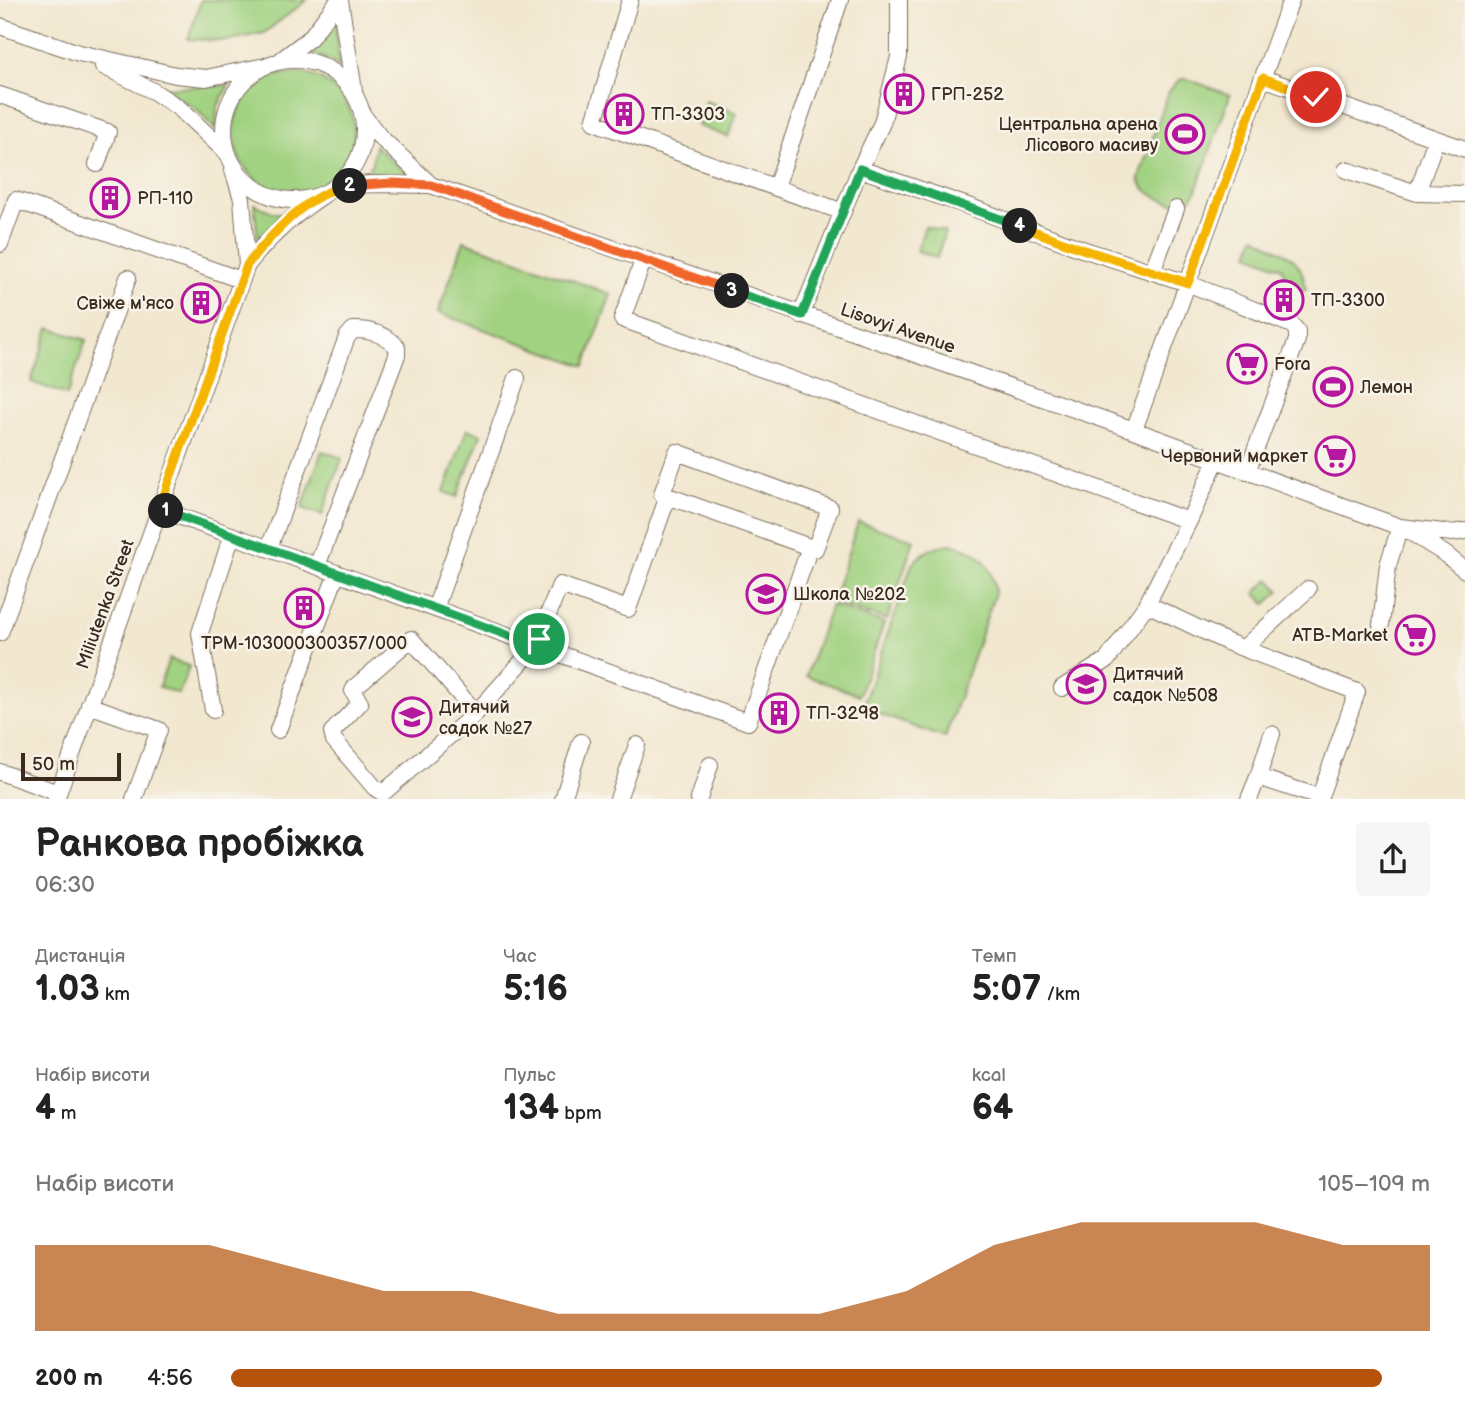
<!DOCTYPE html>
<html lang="uk">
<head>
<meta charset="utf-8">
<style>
  body { margin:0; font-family:"Balsamiq Sans",sans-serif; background:#f6f6f6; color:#222; height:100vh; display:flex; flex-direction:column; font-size:26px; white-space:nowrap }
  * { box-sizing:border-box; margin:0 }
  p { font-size:23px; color:#767676 }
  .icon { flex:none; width:38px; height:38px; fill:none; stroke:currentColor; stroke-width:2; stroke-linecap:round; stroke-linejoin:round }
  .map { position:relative; height:799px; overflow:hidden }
  .drawer { display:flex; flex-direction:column; background:#fff; flex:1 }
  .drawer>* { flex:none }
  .scale { position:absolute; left:21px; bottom:18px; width:100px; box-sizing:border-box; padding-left:7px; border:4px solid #3b2a1e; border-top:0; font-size:19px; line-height:24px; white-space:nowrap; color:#3b2a1e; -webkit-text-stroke:5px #f7f3e8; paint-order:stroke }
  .pin { position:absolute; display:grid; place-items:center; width:60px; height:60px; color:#fff; margin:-30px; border:4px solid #fff; border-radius:50%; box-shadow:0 2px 7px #0007 }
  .km { position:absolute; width:35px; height:35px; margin:-18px; border-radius:50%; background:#222; color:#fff; font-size:19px; line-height:35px; text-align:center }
  .round { display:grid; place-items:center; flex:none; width:74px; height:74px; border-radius:7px; background:#f6f6f6 }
  .head { display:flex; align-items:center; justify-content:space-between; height:119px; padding:0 35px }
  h1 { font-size:38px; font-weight:700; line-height:52px }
  .figures { display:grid; grid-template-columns:repeat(3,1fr); gap:10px; height:119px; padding:7px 35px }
  .figures div { display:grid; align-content:center }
  .figures b { font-size:35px; font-weight:700 }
  .figures small { font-size:19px; font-weight:400 }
  .figures p { font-size:19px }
  .chart { height:196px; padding:14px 35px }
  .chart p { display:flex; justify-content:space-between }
  .chart svg { width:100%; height:126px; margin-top:7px; fill:#b45309; opacity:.7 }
  ul { padding:0 35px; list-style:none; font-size:23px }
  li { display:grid; grid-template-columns:112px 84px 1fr; align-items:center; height:52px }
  li i { height:18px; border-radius:9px; background:#b45309 }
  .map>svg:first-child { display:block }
  .green { fill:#a1d281; stroke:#6e7e50; stroke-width:2 }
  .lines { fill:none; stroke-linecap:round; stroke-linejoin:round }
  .minor-casing { stroke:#7b6c5c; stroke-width:18 }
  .minor { stroke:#fff; stroke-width:16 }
  .split-1-casing { stroke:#fff; stroke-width:14 }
  .split-2-casing { stroke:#fff; stroke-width:14 }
  .split-3-casing { stroke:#fff; stroke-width:14 }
  .split-4-casing { stroke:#fff; stroke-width:14 }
  .split-5-casing { stroke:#fff; stroke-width:14 }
  .split-1 { stroke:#22a559; stroke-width:9 }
  .split-2 { stroke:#f5b400; stroke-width:9 }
  .split-3 { stroke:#f0652b; stroke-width:9 }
  .split-4 { stroke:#22a559; stroke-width:9 }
  .split-5 { stroke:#f5b400; stroke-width:9 }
  .labels { text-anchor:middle; stroke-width:5; stroke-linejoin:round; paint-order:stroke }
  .poi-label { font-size:18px; fill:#3b2a1e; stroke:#f7f3e8; text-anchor:start }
  .street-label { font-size:18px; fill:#3b2a1e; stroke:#f7f3e8 }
</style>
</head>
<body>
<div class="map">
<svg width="1465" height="799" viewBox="0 0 1465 799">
  <rect width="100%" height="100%" fill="#f7f3e8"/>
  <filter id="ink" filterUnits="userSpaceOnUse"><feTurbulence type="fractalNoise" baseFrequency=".0143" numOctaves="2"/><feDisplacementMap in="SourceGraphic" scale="14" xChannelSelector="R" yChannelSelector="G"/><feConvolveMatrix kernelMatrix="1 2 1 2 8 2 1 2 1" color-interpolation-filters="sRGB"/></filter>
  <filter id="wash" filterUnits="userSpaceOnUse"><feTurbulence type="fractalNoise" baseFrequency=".00686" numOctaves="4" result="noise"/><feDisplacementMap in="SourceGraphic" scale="28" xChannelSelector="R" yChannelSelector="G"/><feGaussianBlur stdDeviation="1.57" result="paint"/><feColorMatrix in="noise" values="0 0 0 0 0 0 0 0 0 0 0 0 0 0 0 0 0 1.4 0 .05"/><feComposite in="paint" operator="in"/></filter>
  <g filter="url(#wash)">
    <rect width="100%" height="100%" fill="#f2e7cf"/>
    <path class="green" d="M201 0H307L264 33 226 41 188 39Z
      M337 11 336 38 341 67 322 57 302 54 322 35Z
      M234 133a60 60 0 1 1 120 0a60 60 0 1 1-120 0Z
      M1185 78 1230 95 1196 191C1193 196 1190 201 1184 202 1171 207 1140 193 1139 177L1169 91 1178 81Z
      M229 85 217 108 216 130 196 109 162 88Z
      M706 101 737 113 728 137 698 126Z
      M375 145 391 161 413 176 365 178 372 163Z
      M254 204 272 212 288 215 263 239 258 238Z
      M925 226 945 232 937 258 917 251Z
      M1255 236C1281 255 1302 252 1306 290L1300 292 1288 285 1282 268 1249 254Z
      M464 241 611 294 585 366 438 313Z
      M49 328 86 340 67 395 31 382Z
      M467 429 481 434 457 497 444 492Z
      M322 451 342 458 322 515 302 508Z
      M858 522 914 540 887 620 832 602Z
      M950 544C979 549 993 564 995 593L945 738 862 708 912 564C924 551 934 546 950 544Z
      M1269 579 1280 591 1266 604 1255 593Z
      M831 605 884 623 859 695 806 676Z
      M169 659 189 666 179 694 159 687Z"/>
  </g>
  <g filter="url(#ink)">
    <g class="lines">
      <g class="minor-casing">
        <path id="minor" d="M340 0 354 91
          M630 0 594 122 843 212
          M0 26 79 53 176 75 206 78 260 67
          M224 130a70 70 0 1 1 140 0a70 70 0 1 1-140 0Z
          M281 60 310 38 339 0
          M103 66 153 91 179 108 227 153
          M1263 78 1465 149
          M0 95 108 132 97 164
          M362 114 379 136 431 185
          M860 169 968 206 1082 249 1187 283 1292 325 1297 331V340L1247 472
          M233 170 242 199 247 265
          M1346 170 1417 193 1465 194
          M336 187 371 184 431 185 1134 430 1400 527 1452 533 1465 531
          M776 187 840 0
          M1417 193 1436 139
          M0 244 16 200 241 280
          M643 261 622 319 1189 521
          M1152 272 1176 209
          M801 315 860 169 882 123 899 57V0
          M1134 430 1291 0
          M677 452 830 508 815 549 662 494Z
          M1216 461 1189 521 1147 604 1227 642 1357 692 1319 799
          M159 509 748 722 810 547
          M1407 530 1445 554 1465 570
          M269 548 347 337 353 330C369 329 387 335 397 347V355L317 566
          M435 609 517 378
          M1381 625 1388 565 1400 527
          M0 633 128 278
          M411 639 476 713 383 793 375 788 334 740 332 732 360 703 353 691 355 687Z
          M536 645 560 585 628 609 668 496
          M1244 648 1308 589
          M1062 688 1107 660 1147 604
          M89 705 159 730 134 799
          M213 710 200 633 232 535
          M476 713 528 655 532 644
          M278 730 337 573
          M0 772 58 793
          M1258 777 1272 734
          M56 799 247 265C270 236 294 214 325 194
          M563 799 581 742
          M618 799 637 745
          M699 799 710 765
          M1249 799 1258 777 1319 797"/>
      </g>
      <use href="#minor" class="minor"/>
    </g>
  </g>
  <g class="lines" filter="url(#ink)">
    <g class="split-1-casing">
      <path id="split-1" d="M166 511 532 644 536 645 539 639"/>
    </g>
    <g class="split-2-casing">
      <path id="split-2" d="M166 511 159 509 247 265C271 235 310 190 350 186"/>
    </g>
    <g class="split-3-casing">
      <path id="split-3" d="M350 186 392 183 431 185 732 291"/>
    </g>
    <g class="split-4-casing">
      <path id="split-4" d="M732 291 802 315 860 169 1020 226"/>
    </g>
    <g class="split-5-casing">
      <path id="split-5" d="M1020 226 1082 249 1188 283 1263 78 1316 97"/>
    </g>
    <use href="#split-1" class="split-1"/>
    <use href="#split-2" class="split-2"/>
    <use href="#split-3" class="split-3"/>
    <use href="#split-4" class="split-4"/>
    <use href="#split-5" class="split-5"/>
  </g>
  <defs>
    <g id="building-ring" transform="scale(2.0125)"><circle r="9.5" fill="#f7f3e8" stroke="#b5179e" stroke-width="1.5"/><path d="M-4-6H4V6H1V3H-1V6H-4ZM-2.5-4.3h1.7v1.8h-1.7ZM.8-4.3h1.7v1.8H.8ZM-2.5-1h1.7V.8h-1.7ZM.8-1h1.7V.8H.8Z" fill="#b5179e"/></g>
    <g id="stadium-ring" transform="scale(2.0125)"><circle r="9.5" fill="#f7f3e8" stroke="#b5179e" stroke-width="1.5"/><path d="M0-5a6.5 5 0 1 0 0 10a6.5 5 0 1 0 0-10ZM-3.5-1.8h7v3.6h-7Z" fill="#b5179e"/></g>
    <g id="supermarket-ring" transform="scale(2.0125)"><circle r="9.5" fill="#f7f3e8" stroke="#b5179e" stroke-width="1.5"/><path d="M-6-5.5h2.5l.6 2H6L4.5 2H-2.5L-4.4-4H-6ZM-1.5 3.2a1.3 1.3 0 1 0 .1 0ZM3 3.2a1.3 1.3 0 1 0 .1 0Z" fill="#b5179e"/></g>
    <g id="school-ring" transform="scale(2.0125)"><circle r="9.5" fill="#f7f3e8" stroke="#b5179e" stroke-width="1.5"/><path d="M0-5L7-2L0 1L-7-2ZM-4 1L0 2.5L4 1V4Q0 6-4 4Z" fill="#b5179e"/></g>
  </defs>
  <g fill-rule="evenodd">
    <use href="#building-ring" x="904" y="94"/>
    <use href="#building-ring" x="624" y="114"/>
    <use href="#stadium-ring" x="1185" y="134"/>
    <use href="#building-ring" x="110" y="198"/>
    <use href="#building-ring" x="1284" y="300"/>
    <use href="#building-ring" x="201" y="303"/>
    <use href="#supermarket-ring" x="1247" y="364"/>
    <use href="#stadium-ring" x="1333" y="387"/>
    <use href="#supermarket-ring" x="1335" y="456"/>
    <use href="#school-ring" x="766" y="594"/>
    <use href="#building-ring" x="304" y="608"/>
    <use href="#supermarket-ring" x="1415" y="635"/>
    <use href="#school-ring" x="1086" y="684"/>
    <use href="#building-ring" x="779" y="713"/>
    <use href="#school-ring" x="412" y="717"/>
  </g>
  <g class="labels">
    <g class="poi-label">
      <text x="931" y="100">ГРП-252</text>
      <text x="651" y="120">ТП-3303</text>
      <text x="1158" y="130" text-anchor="end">Центральна арена<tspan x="1158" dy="21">Лісового масиву</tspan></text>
      <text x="137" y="204">РП-110</text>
      <text x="1311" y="306">ТП-3300</text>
      <text x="174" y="309" text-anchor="end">Свіже м'ясо</text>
      <text x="1274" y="370">Fora</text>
      <text x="1360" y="393">Лемон</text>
      <text x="1308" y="462" text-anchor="end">Червоний маркет</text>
      <text x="793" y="600">Школа №202</text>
      <text x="1388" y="641" text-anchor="end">ATB-Market</text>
      <text x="304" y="649" text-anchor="middle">ТРМ-103000300357/000</text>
      <text x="1113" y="680">Дитячий<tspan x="1113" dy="21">садок №508</tspan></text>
      <text x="439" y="713">Дитячий<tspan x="439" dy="21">садок №27</tspan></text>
      <text x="806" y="719">ТП-3298</text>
    </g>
    <g class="street-label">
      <text transform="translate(898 328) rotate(19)" y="6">Lisovyi Avenue</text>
      <text transform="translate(105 604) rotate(-70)" y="6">Miliutenka Street</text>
    </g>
  </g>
</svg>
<div class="scale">50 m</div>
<div class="pin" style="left:539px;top:639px;background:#1e9e55"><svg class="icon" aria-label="arrive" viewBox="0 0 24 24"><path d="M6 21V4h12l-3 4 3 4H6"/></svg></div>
<div class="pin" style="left:1316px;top:97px;background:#d93025"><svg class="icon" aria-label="check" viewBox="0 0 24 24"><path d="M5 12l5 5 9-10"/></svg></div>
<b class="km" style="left:166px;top:511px">1</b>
<b class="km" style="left:350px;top:186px">2</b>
<b class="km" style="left:732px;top:291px">3</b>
<b class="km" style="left:1020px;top:226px">4</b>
</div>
<section class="drawer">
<div class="head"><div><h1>Ранкова пробіжка</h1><p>06:30</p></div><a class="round"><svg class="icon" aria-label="share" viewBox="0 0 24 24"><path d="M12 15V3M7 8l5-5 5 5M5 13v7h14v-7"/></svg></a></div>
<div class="figures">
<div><p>Дистанція</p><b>1.03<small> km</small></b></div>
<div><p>Час</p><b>5:16</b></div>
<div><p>Темп</p><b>5:07<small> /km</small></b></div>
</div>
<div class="figures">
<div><p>Набір висоти</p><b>4<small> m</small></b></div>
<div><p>Пульс</p><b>134<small> bpm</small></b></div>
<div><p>kcal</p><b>64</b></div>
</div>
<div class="chart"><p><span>Набір висоти</span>105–109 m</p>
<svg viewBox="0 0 160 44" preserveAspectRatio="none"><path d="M0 44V14L10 14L20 14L30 22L40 30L50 30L60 38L70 38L80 38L90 38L100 30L110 14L120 6L130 6L140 6L150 14L160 14V44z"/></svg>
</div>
<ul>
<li><b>200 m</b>4:56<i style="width:96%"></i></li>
</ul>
</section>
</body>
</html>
